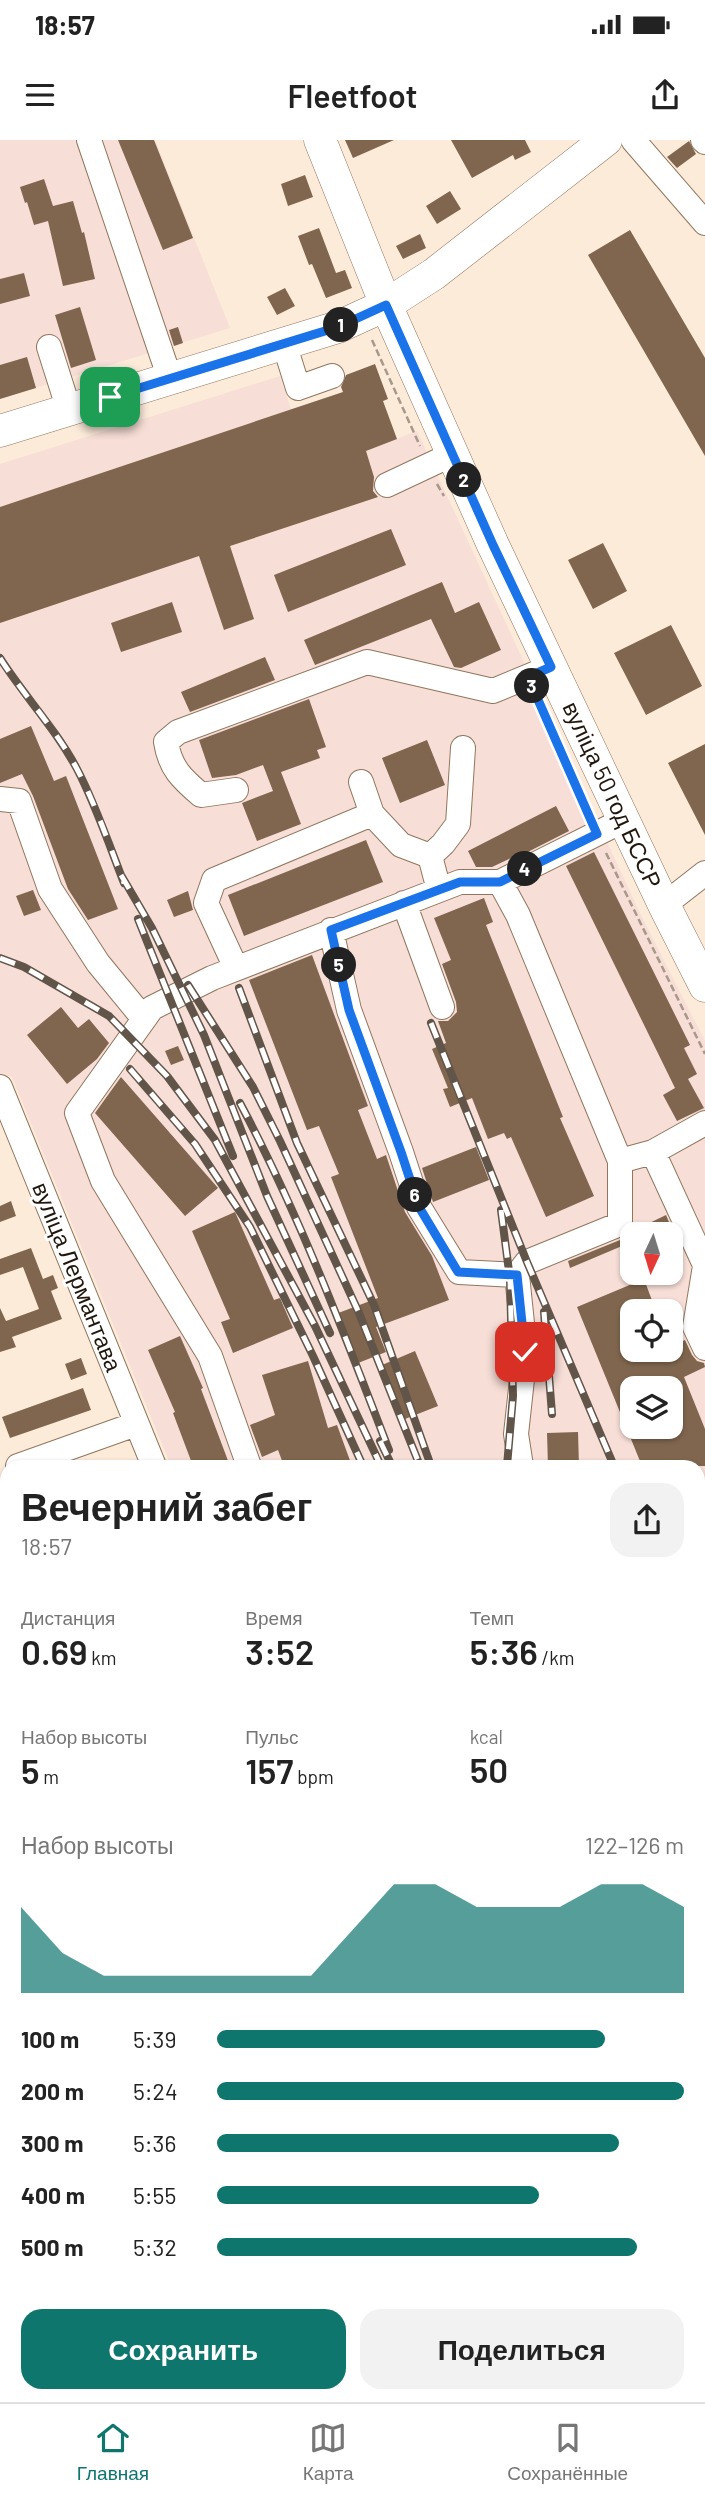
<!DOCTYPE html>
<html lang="ru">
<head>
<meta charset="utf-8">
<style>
  body { margin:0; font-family:Barlow,sans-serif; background:#f2f2f2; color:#222; height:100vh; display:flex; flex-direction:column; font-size:26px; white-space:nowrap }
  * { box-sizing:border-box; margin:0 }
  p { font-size:23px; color:#767676 }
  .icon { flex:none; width:38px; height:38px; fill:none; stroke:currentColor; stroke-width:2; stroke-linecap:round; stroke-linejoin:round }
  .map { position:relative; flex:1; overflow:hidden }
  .sheet { position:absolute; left:0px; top:1320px; width:705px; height:943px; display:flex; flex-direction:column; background:#fff; border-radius:21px 21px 0 0; box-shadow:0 2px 5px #0004 }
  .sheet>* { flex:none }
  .needle { width:46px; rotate:184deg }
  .tools { position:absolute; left:620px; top:1082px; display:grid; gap:14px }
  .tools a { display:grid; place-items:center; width:63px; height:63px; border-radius:14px; background:#fff; box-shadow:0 2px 5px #0004; font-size:35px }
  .pin { position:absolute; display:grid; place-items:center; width:60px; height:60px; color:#fff; margin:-30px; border-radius:14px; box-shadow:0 4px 10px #0006 }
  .km { position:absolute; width:35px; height:35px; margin:-18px; border-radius:50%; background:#222; color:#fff; font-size:19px; line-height:35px; text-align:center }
  .round { display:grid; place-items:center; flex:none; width:74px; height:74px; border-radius:21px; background:#f2f2f2 }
  .head { display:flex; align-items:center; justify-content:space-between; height:119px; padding:0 21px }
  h1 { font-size:38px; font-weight:600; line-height:52px }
  .stats { display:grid; grid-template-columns:repeat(3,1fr); gap:10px; height:119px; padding:7px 21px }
  .stats div { display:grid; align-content:center }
  .stats b { font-size:35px; font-weight:600 }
  .stats small { font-size:19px; font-weight:400 }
  .stats p { font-size:19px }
  .chart { height:196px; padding:14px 21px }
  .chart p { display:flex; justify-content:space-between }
  .chart svg { width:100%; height:126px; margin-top:7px; fill:#0f766e; opacity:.7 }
  .action { display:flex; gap:14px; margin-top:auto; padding:14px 21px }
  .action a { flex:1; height:80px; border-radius:21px; background:#0f766e; color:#fff; font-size:28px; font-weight:600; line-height:80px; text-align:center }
  .action a+a { background:#f2f2f2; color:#222 }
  ul { padding:0 21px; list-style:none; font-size:23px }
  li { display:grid; grid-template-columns:112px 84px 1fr; align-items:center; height:52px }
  li i { height:18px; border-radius:9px; background:#0f766e }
  .status { display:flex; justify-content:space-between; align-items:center; height:49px; padding:0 35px; background:#fff; direction:ltr }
  .status svg { height:19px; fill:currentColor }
  header { display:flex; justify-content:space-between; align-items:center; height:91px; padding:0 21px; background:#fff; font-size:32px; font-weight:600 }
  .dock { display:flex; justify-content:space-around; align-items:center; height:98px; border-top:2px solid #e0e0e0; background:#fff; font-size:19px; color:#767676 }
  .dock a { display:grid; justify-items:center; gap:4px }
  .dock .active { color:#0f766e }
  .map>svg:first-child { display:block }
  .industrial { fill:#f7ded6; fill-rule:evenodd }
  .building { fill:#80664e; fill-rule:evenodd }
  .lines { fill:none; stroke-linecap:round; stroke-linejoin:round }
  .minor-casing { stroke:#91765d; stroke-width:26 }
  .major-casing { stroke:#91765d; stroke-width:33 }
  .path { stroke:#a7988a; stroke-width:2.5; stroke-dasharray:7 3.5; stroke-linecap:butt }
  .minor { stroke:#fff; stroke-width:24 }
  .major { stroke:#fff; stroke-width:32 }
  .rail-casing { stroke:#615448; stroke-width:8 }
  .rail { stroke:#fff; stroke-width:5; stroke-dasharray:16; stroke-linecap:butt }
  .route-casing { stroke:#fff; stroke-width:14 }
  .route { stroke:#1a73e8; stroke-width:9 }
  .labels { text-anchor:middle; stroke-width:6; stroke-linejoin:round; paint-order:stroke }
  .street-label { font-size:23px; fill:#20160c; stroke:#fff }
</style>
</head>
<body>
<div class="status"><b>18:57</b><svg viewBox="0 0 49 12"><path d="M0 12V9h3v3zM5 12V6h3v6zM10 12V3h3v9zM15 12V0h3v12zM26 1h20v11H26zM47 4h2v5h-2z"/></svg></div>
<header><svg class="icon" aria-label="menu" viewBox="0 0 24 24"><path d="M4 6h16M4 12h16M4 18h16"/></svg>Fleetfoot<svg class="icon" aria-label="share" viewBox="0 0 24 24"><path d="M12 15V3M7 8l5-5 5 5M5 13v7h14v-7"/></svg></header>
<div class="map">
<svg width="705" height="2262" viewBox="0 0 705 2262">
  <rect width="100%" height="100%" fill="#fdebda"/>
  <path class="industrial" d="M0 0H155L230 188 0 259Z
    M280 236 291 269 343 252 366 311 417 291 640 773 705 901V1863L698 1866V1326H171L12 937 0 934V324ZM632 1094H670V1132H632ZM632 1171H670V1209H632ZM632 1248H670V1286H632Z
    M705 1902V2262H535L533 2256H698V1905Z"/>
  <path class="building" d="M118 0H154L193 98 163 110Z
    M345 0H394L353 18Z
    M451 0H525L531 12 515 20 513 15 472 38Z
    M689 1 696 14 677 28 667 17Z
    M305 35 313 57 288 66 281 44Z
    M44 39 53 66 73 61 82 93 84 92 95 139 63 146 48 81 34 85 27 62 25 63 20 47Z
    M450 51 461 69 437 84 426 66Z
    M319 88 336 133 345 130 352 148 326 158 312 124 309 125 298 96Z
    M630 90 705 218V316L588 115Z
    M420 94 426 108 403 119 396 106Z
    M24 133 30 156 0 164V139Z
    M285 148 295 166 277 175 267 157Z
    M80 167 96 220 71 228 55 175Z
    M178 187 183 203 174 206 169 190Z
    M27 217 36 248 0 259V225Z
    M375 224 388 259 383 261 397 299 366 311 374 337 373 351 378 357 230 406 254 479 224 490 199 416 0 483V367L343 252 341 247 346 235Z
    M391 389 406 425 288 472 274 435Z
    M603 403 627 451 593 469 568 420Z
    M442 442 455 473 479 462 501 510 461 528 454 527 431 479 315 525 304 500Z
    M172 462 182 492 121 512 111 483Z
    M671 485 702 546 646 575 614 513Z
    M265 517 275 540 190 572 181 552Z
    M309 559 326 607 317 610 320 618 281 632 301 684 257 701 242 663 273 651 263 625 236 635 212 638 199 600Z
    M31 586 54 641 66 636 118 769 88 780 68 749 33 656 22 634 0 643V599Z
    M427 600 445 645 400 663 382 618Z
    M705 604V695L668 623Z
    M556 666 569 691 514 719 513 717 492 727H476L468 711Z
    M366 700 383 742 244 796 228 755Z
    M594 712 690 905 684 908 697 934 688 939 704 968 677 981 663 955 675 948 566 726Z
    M33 750 41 770 24 776 16 756Z
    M188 751 193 770 174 777 167 760Z
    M484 758 493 782 486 785 563 977 560 978 594 1056 546 1077 511 997 507 999 504 993 488 999 472 958 450 967 443 949 448 948 432 909 446 903 438 881H448L457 872 456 862 442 824 451 820 434 778Z
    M312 815 368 966 358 970 377 1019 386 1015 405 1072 432 1116 449 1160 376 1187 386 1212 353 1225 333 1175 378 1158 331 1037 339 1034 319 986 307 990 249 840Z
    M61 867 78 888 89 879 109 903 97 919 67 944 27 895Z
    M178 906 184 920 171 925 165 911Z
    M121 937 218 1048 185 1076 95 973Z
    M476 1007 489 1040 433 1062 422 1028Z
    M11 1061 16 1076 0 1082V1066Z
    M235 1072 274 1160 280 1158 293 1188 233 1213 221 1182 230 1179 192 1091Z
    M666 1075 674 1094H631L633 1091Z
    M620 1100 622 1106 570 1128 568 1121Z
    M31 1108 43 1139 53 1135 58 1148 51 1151 62 1179 12 1197 16 1207 0 1212V1168L6 1181 39 1169 23 1127 0 1135V1119Z
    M644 1139 656 1171H632V1209H670V1207L685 1200 692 1215 697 1221 704 1223 705 1227 684 1237 705 1289V1326H642L577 1167ZM632 1248H670V1286H632Z
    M180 1196 203 1248 201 1249 230 1326H193L173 1273 175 1272 148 1210Z
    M415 1211 438 1266 405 1279 382 1225Z
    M81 1218 87 1234 71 1240 65 1224Z
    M308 1221 328 1288 337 1285 352 1326H284L278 1310 262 1317 250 1285 275 1275 262 1235Z
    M83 1248 91 1270 10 1298 2 1277Z
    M578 1292 579 1326H548L547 1293Z"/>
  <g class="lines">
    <g class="minor-casing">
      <path id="minor" d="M89 0 170 239
        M633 0 705 83
        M703 0 705 2
        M284 203 298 248 332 236
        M49 207 69 270
        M387 345 453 314
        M361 642 372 674 401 705 430 716
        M236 650 201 655C182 639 170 628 166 602L178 592 367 522 493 551 551 527
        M0 659 19 661 50 749 98 823 144 879
        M500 742 624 680
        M439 750 430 716 443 704 458 684 463 608
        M404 763 442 867
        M664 765 705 733
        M331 790 349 870 401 1012 419 1067 459 1132 517 1135
        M236 828 206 763 214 740 372 674
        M0 947 154 1326
        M653 1012 705 1125
        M705 1126 695 1187 705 1208
        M18 1326 136 1284
        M249 1326 210 1216 103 1041 77 973 152 868 212 838 460 742H500L518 775 620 1021
        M521 1326 516 1294 525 1212 517 1135 527 1122 620 1084V1021L653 1012 705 983
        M698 1413 705 1410
        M698 1504 705 1501
        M698 1657 705 1675
        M0 1739 7 1736
        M0 1922 7 1940
        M698 2067 705 2068
        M133 2256 136 2262
        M224 2256 225 2262
        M523 2256 525 2262"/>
    </g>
    <g class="major-casing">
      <path id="major" d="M320 0 386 165 493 405 664 765 705 846
        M0 291 338 187 386 165 434 134 606 0
        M698 1874 705 1871
        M0 2148 7 2145"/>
    </g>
    <path class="path" d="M372 200 420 306
      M437 344 444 356
      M540 562 589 675
      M606 713 705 914"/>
    <use href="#minor" class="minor"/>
    <use href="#major" class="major"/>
    <g class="rail-casing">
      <path id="rail" d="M0 518C24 556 56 589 77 629 95 663 110 707 124 743
        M121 735 152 788 204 895 267 1056 330 1193
        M138 779 233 1016
        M0 818 24 827 109 876 167 936 215 1000 315 1186 381 1326
        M188 845 253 947 280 1001 359 1173 420 1326
        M239 848 297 1003 374 1165 431 1326
        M431 883 527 1122 614 1326
        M130 929 195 1004 250 1087 313 1216 363 1326
        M240 963C299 1074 344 1193 389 1310
        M501 1070 510 1139 513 1256 507 1326
        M544 1172 552 1274
        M380 1301 392 1326
        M698 1927 705 1943"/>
    </g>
    <use href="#rail" class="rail"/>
  </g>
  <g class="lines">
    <g class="route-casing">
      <path id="route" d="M110 257 338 187 386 165 493 405 551 527 528 537 597 694 500 742H460L331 790 349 870 401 1012 419 1067 458 1132 517 1135 525 1212"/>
    </g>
    <use href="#route" class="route"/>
  </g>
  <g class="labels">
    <g class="street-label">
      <text transform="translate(612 655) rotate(65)" y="8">вуліца 50 год БССР</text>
      <text transform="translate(77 1137) rotate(68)" y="8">вуліца Лермантава</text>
    </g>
  </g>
</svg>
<div class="tools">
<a><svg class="needle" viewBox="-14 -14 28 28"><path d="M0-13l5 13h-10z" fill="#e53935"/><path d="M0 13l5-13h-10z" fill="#767676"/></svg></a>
<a><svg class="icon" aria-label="locate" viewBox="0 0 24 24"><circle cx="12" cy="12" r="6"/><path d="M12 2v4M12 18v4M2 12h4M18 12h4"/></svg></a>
<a><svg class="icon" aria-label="layers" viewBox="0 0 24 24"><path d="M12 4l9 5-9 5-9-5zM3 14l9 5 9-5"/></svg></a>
</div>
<div class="pin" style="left:110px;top:257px;background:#1e9e55"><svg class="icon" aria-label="arrive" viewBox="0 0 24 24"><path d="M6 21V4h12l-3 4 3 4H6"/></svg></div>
<div class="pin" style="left:525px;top:1212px;background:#d93025"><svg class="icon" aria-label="check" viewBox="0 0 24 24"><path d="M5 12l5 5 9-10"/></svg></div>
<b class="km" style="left:341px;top:185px">1</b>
<b class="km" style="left:464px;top:340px">2</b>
<b class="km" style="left:532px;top:546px">3</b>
<b class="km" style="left:525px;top:729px">4</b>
<b class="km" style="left:339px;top:825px">5</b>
<b class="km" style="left:415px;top:1055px">6</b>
<section class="sheet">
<div class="head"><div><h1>Вечерний забег</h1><p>18:57</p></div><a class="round"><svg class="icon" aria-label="share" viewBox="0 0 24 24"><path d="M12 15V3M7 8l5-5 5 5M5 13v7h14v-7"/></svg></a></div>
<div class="stats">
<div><p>Дистанция</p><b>0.69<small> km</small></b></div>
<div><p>Время</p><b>3:52</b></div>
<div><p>Темп</p><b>5:36<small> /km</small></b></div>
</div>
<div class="stats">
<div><p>Набор высоты</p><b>5<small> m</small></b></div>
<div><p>Пульс</p><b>157<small> bpm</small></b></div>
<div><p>kcal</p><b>50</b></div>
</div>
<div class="chart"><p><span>Набор высоты</span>122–126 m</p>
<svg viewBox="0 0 160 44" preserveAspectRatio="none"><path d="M0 44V14L10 30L20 38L30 38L40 38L50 38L60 38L70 38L80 22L90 6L100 6L110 14L120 14L130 14L140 6L150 6L160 14V44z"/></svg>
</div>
<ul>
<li><b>100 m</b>5:39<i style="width:83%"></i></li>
<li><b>200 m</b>5:24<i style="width:100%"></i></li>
<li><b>300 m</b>5:36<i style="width:86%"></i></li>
<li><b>400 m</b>5:55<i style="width:69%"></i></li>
<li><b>500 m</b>5:32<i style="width:90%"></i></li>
</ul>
<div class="action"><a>Сохранить</a><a>Поделиться</a></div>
</section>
</div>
<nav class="dock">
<a class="active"><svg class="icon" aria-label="home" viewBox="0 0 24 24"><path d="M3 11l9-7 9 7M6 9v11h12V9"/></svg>Главная</a>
<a><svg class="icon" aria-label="map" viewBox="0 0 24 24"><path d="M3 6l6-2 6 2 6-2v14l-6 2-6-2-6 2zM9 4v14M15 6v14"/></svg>Карта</a>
<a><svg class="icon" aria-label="saved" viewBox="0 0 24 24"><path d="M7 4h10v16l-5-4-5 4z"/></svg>Сохранённые</a>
</nav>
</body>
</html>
